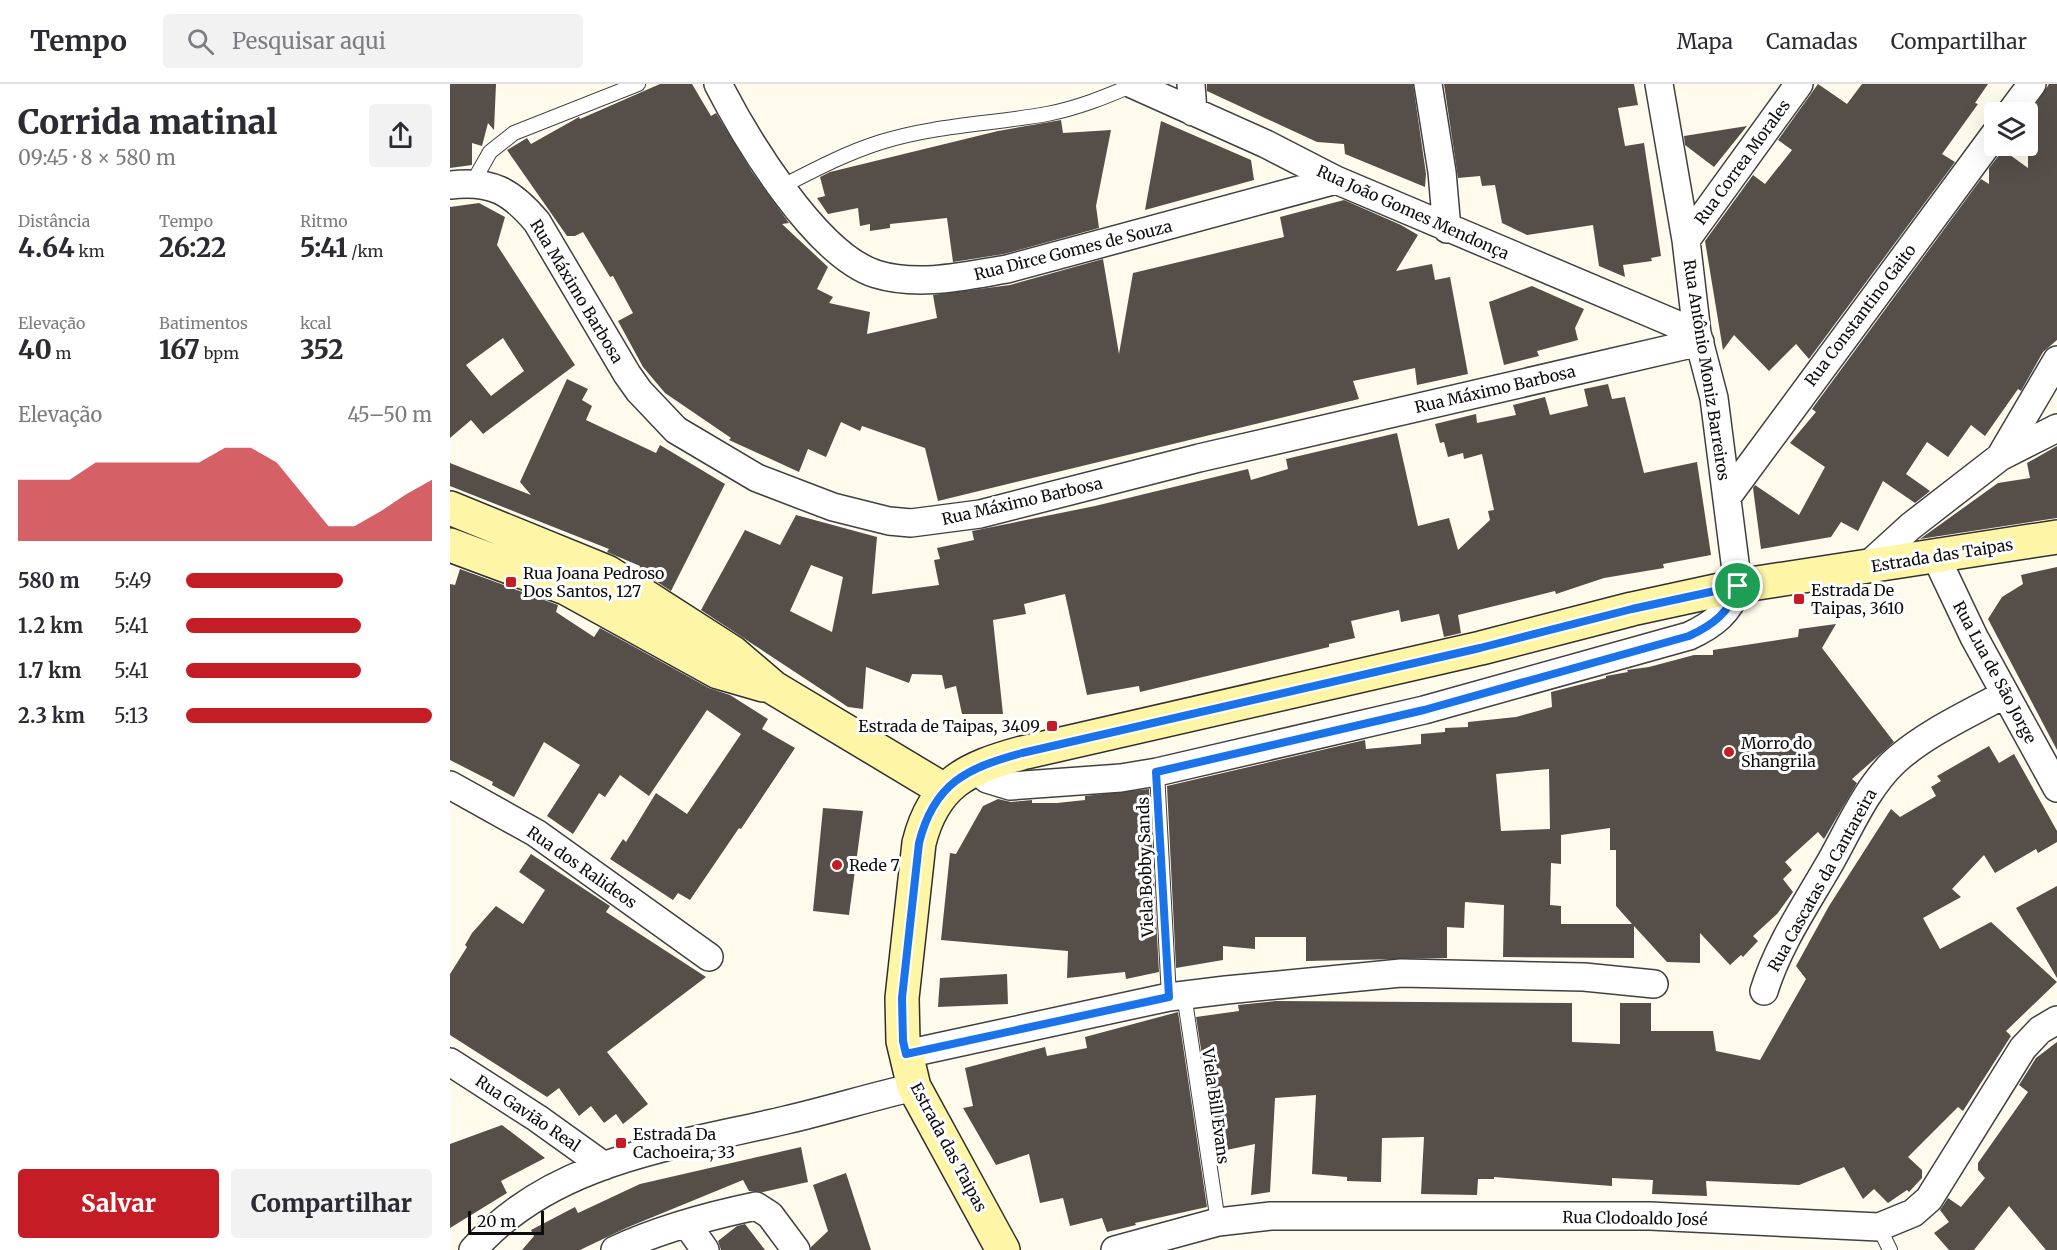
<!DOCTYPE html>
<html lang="pt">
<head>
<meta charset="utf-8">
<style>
  body { margin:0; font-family:Merriweather,serif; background:#f2f2f3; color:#2b2b33; height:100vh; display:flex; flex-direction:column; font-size:22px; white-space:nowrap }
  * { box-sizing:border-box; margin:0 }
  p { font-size:20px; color:#7c7c81 }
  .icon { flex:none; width:33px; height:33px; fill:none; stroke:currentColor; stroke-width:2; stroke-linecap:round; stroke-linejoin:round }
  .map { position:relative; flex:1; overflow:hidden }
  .side { display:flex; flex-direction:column; background:#fff; width:450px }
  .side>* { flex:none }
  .fabs { position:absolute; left:1534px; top:18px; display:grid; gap:12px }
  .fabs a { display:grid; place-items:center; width:54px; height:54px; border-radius:6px; background:#fff; box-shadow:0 6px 24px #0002; font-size:30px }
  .scale { position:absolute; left:18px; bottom:15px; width:76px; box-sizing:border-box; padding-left:6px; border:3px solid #0d0d0d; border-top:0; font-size:16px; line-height:21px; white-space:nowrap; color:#0d0d0d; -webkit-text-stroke:4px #fff; paint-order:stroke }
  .pin { position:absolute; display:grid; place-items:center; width:51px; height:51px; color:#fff; margin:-26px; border:3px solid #fff; border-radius:50%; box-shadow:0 2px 6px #0007 }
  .round { display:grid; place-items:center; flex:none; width:63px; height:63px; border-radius:6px; background:#f2f2f3 }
  .summary { display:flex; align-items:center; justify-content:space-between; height:102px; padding:0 18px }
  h1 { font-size:33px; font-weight:800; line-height:45px }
  .stats { display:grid; grid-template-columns:repeat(3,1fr); gap:9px; height:102px; padding:6px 18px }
  .stats div { display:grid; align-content:center }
  .stats b { font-size:26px; font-weight:800 }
  .stats small { font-size:16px; font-weight:400 }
  .stats p { font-size:16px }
  .chart { height:168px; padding:12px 18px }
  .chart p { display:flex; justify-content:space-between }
  .chart svg { width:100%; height:108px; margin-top:6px; fill:#c41d25; opacity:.7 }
  .button { display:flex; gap:12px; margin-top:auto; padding:12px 18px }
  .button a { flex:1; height:69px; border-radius:6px; background:#c41d25; color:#fff; font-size:24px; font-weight:800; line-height:69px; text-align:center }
  .button a+a { background:#f2f2f3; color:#2b2b33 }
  ul { padding:0 18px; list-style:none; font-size:20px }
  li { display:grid; grid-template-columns:96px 72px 1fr; align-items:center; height:45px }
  li i { height:15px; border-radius:8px; background:#c41d25 }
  header { display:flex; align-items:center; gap:36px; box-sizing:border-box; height:84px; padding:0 30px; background:#fff; border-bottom:2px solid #e1e1e2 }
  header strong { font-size:28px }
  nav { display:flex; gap:33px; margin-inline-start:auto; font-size:21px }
  .search { width:420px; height:54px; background:#f2f2f3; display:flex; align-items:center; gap:15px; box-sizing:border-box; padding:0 21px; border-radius:6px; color:#7c7c81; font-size:22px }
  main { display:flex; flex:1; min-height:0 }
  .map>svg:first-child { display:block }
  .building { fill:#564e48; fill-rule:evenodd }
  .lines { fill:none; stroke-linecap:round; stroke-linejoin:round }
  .lane-casing { stroke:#404040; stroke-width:16 }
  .street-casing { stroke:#404040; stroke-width:30 }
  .secondary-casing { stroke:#2f2f2f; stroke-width:36 }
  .lane { stroke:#fff; stroke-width:14 }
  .street { stroke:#fff; stroke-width:27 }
  .secondary { stroke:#fff5a7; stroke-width:33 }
  .route-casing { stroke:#fff; stroke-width:12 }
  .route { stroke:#1a73e8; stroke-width:8 }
  .poi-dot { fill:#c41d25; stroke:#fff; stroke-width:2 }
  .labels { text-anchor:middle; stroke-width:6; stroke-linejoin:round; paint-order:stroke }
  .street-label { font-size:16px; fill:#0d0d0d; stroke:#fff }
  .poi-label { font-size:16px; fill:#0d0d0d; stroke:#fff; text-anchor:start }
</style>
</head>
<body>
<header>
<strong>Tempo</strong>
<div class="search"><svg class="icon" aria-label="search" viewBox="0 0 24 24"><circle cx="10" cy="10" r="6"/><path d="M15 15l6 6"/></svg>Pesquisar aqui</div>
<nav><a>Mapa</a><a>Camadas</a><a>Compartilhar</a></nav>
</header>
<main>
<section class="side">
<div class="summary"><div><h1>Corrida matinal</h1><p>09:45 · 8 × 580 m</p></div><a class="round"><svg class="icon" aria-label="share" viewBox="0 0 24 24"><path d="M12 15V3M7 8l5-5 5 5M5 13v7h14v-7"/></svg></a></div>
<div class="stats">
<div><p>Distância</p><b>4.64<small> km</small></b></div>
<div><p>Tempo</p><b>26:22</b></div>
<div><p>Ritmo</p><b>5:41<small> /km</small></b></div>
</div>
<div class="stats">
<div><p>Elevação</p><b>40<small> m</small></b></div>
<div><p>Batimentos</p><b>167<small> bpm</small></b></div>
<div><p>kcal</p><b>352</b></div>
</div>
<div class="chart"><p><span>Elevação</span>45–50 m</p>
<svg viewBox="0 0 160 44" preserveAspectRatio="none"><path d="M0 44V19L10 19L20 19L30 12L40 12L50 12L60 12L70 12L80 6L90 6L100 12L110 25L120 38L130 38L140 32L150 25L160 19V44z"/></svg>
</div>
<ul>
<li><b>580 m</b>5:49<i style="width:64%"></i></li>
<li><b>1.2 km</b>5:41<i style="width:71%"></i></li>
<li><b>1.7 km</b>5:41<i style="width:71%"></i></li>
<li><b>2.3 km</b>5:13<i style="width:100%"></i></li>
</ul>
<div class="button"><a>Salvar</a><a>Compartilhar</a></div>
</section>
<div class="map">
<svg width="1607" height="1166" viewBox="0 0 1607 1166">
  <rect width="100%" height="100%" fill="#fffbec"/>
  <path class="building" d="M0 0H46L44 46 38 39 32 62 22 59V81L0 84Z
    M210 0H242L261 32 266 29 302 88 339 139 332 140 378 183 367 205 383 213 379 219 420 228 417 250 487 234 483 211 560 201 653 175 669 270 683 189 834 153 830 133 894 116 951 141 968 151 946 187 982 180 985 196 1000 193 1018 290 967 301 965 284 903 297 909 315 488 417 475 364 412 342 410 347 391 338 376 373 358 365 349 388 279 356 281 354 215 309 193 283 168 237 183 229 163 192 160 193 133 148 125 152H117L57 66 77 54 81 60 129 33 130 35Z
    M757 0H963L976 90 975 103 895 70 894 60 867 58 757 7Z
    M994 0H1184L1188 21 1168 24 1175 62 1194 59 1211 172 1201 174 1202 177 1173 181 1175 193 1149 182 1143 141 1077 151 1052 139 1045 101 1032 102 1030 92 1008 94Z
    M1368 0 1397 20 1412 0H1538L1525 19 1528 20 1492 70 1505 78 1359 275 1346 260 1319 287 1284 251 1273 266 1255 157 1303 91 1315 100 1342 66 1328 56Z
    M1599 0H1607V256L1593 268 1571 307 1568 305 1535 352 1521 341 1498 373 1477 358 1456 390 1480 407 1465 419 1433 397 1408 447 1391 438 1381 453 1311 465 1303 404 1305 401 1349 431 1375 383 1340 359 1366 328 1362 325 1531 95 1539 100V84L1553 66 1578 84V32Z
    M611 36 613 49 661 46 646 122 649 144 554 170 503 178 497 134 440 140V144L420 147V140L410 142 408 124 378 130 367 114 375 112 370 93 380 88 548 47Z
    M711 37 801 76 804 96 695 126Z
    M1297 42 1264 83 1235 61 1234 52Z
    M29 119 55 133 47 161 125 281 33 350 21 336 0 354V123ZM53 254 74 287 41 312 16 281Z
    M1082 202 1134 225 1125 244 1128 256 1087 267 1089 272 1054 281 1039 218Z
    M117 295 138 305 132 316 142 322 136 336 206 369 210 361 275 400 221 507 189 486 190 482 157 468 159 465 0 402V379L81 411 70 398Z
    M1158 300 1162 315 1175 313 1194 389 1247 378 1261 471 1213 480 1214 484 1154 494 1106 510 1105 507 1008 531 1011 549 994 553 989 530 951 538 949 526 901 537 905 554 879 560V563L690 608 689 602 637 611 615 510 574 520 576 530 543 536 553 630H512L506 602 495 605 492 591 462 590 459 599 416 583 413 625 398 623 251 526 295 446 330 461 346 431 427 453 422 510 489 501 484 476 490 475 487 464 524 456 522 447 645 422 798 385 801 396 838 385 836 375 947 349 968 442 999 434 1008 466 1040 436 1038 427 1044 426 1032 370 1014 375 1013 369 998 373 994 358 990 359 985 340 1026 330 1027 339 1066 331 1063 321 1095 313 1100 331 1138 322 1134 305ZM361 481 393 493 382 548 340 527Z
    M1607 362V434L1470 455 1548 399 1580 394 1577 379Z
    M1607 483V666L1538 535 1552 513 1573 500 1571 491Z
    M10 485 108 521 106 528 144 553 150 544 259 604 280 611 318 635 312 645 345 664 291 745 289 744 240 816 228 809 223 816 160 775 173 755 176 758 206 709 237 730 291 650 257 626 199 712 170 691 155 713 149 709 123 750 97 732 130 681 94 658 64 713 42 701 43 698 0 676V500L5 501Z
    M1386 540 1372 564 1444 658 1402 695 1407 699 1374 755 1368 748 1335 778 1342 786 1333 795 1343 808 1327 830 1303 852 1308 857 1293 873 1291 871 1280 881 1250 849V879L1217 878 1184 842V874L1053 873 1054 821 1015 818 1014 844 997 843V874L856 877V853H805V865L773 862V876L726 884 717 702 915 656 916 665 971 660V650L995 648V644L1018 643V638L1066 633 1102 623 1101 608 1156 594V592L1178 588 1177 586 1199 583 1244 571H1263V566L1348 553 1349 545ZM1099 685 1100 745 1051 747 1046 690ZM1160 744V766H1166V822L1182 840H1111V822L1100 821 1101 779 1111 780V751Z
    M1539 662 1549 679 1564 670 1607 747V758L1588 769 1586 765 1545 789 1534 771 1502 805 1511 813 1473 834 1490 865 1541 838 1607 898 1556 947 1561 952 1513 1027 1508 1023 1458 1073 1472 1086V1094L1459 1108 1457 1106 1438 1119 1424 1105 1413 1115 1394 1083 1349 1101 1256 1097 1257 1112 1202 1110 1203 1096 1162 1094V1102L1044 1093V1095H1028L1027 1111 971 1110 974 1053 932 1054 931 1098 897 1097V1093L862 1090 866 1011 825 1014 820 1108 801 1111 805 1060 767 1068 746 933 789 927 788 921 826 917 1122 919V958L1170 960V919H1201V947H1263L1266 967 1310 976 1356 895 1346 882 1379 822 1441 725 1450 733 1486 712 1481 703 1491 697 1487 692Z
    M699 705 709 888 676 895 675 888 617 894 618 867 491 856 500 769 506 770 533 722 548 715 561 718 582 716V719H607L635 716V712Z
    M373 724 413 727 399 831 363 827Z
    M81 770 160 822 156 828 256 893 157 968 198 1020 173 1040 166 1030 154 1039 141 1022 129 1032 109 1004 97 1013 0 951V890L17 863 15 861 22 849 46 822 73 840 95 806 69 788Z
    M1607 802V894L1566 824Z
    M557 890 558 920 488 923 490 894Z
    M728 928 757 1123 685 1139 686 1141 657 1148 652 1134 620 1142 613 1114 590 1119 579 1070 546 1081 513 1024 523 1022 515 984 595 963 597 972 637 964 635 953Z
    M1607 958V1166H1596L1559 1122 1524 1166H1499L1484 1149 1499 1138 1490 1126 1498 1114 1511 1123 1535 1094 1528 1086V1079L1578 1008 1569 1001 1586 974Z
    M52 1041 95 1074 51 1097 57 1109 0 1144V1060Z
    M351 1063 358 1098 313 1108 299 1107 293 1096 176 1144 130 1166H72L84 1152 81 1146 125 1123 128 1129 190 1100Z
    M396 1089 421 1166H361V1163L378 1147 363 1101Z
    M295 1140 315 1166H271L268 1157 287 1142Z"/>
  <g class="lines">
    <g class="lane-casing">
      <path id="lane" d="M23 98 40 68 64 49 188 0
        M331 103C364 86 396 69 431 58 485 41 542 40 597 30 628 24 655 13 683 1
        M707 688 719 913
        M734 910 768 1138
        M1429 1143 1440 1166"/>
    </g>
    <g class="street-casing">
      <path id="street" d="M268 0C296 55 366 171 426 190 468 203 515 192 557 185L886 96
        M682 0 816 60 886 96 1247 249
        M741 0 743 28
        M978 0 992 88 997 145
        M1561 28 1582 0
        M0 101C41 96 61 107 87 138L177 290 189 307 226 346 307 394 383 423 439 437 461 439 530 430 749 374 1250 258
        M1236 156 1349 0
        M1550 373 1607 276
        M1277 413 1545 50
        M1485 471 1524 553 1607 704
        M1416 483 1461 442 1550 373 1607 344
        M525 684 537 695 560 702 671 694 707 688 974 626 1239 552C1263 541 1280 528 1288 502L1264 314 1247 249 1236 156 1209 0
        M0 701 86 749 259 873
        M1314 907C1328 861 1357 819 1381 777 1400 743 1417 703 1445 677 1476 649 1519 630 1555 610
        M456 970 719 913 776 906 951 889 1134 893 1204 900
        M0 978 87 1034 154 1082
        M237 1140 255 1166
        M23 1166C101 1076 226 1062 336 1036 379 1026 421 1013 464 1003
        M165 1166C210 1145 258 1132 306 1122L320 1131 346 1166
        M665 1166 768 1138 821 1132H1200L1429 1143 1463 1129 1479 1115 1573 964 1590 946 1607 936"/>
    </g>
    <g class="secondary-casing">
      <path id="secondary" d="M0 424 157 488 283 569 324 604 494 706
        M0 461 116 504 268 588 313 601
        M553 1166 464 1003 453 957 452 914 469 759C484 699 517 684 572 669L1031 564 1182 525 1288 502 1607 453"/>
    </g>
    <use href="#lane" class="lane"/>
    <use href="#street" class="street"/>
    <use href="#secondary" class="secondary"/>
  </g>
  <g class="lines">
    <g class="route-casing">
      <path id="route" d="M1288 502C1280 528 1263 541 1239 552L974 626 706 688 719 913 456 970 453 957 452 914 469 759C484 699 517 684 572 669L1030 564 1182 525Z"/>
    </g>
    <use href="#route" class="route"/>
  </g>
  <g class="poi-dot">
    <rect x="55" y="492" width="12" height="12" rx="3"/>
    <rect x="1343" y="509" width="12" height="12" rx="3"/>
    <rect x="596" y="636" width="12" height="12" rx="3"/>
    <circle cx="1279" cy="668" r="6"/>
    <circle cx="387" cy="781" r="6"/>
    <rect x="165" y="1053" width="12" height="12" rx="3"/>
  </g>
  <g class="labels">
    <g class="street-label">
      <text transform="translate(1292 78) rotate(-54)" y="6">Rua Correa Morales</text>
      <text transform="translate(963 128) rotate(24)" y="6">Rua João Gomes Mendonça</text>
      <text transform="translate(623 166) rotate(-14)" y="6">Rua Dirce Gomes de Souza</text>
      <text transform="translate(127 207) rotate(59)" y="6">Rua Máximo Barbosa</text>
      <text transform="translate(1410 231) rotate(-53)" y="6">Rua Constantino Gaito</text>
      <text transform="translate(1257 286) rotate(81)" y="6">Rua Antônio Moniz Barreiros</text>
      <text transform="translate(1045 305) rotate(-13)" y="6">Rua Máximo Barbosa</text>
      <text transform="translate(572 417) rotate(-13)" y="6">Rua Máximo Barbosa</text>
      <text transform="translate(1492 471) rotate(-9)" y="6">Estrada das Taipas</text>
      <text transform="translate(1545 588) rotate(62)" y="6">Rua Lua de São Jorge</text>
      <text transform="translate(132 783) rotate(35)" y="6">Rua dos Ralideos</text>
      <text transform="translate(695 783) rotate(-92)" y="6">Viela Bobby Sands</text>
      <text transform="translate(1372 796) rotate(-61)" y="6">Rua Cascatas da Cantareira</text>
      <text transform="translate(766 1022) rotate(82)" y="6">Viela Bill Evans</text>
      <text transform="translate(78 1029) rotate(34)" y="6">Rua Gavião Real</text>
      <text transform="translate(499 1063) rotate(62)" y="6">Estrada das Taipas</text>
      <text transform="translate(1185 1134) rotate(1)" y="6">Rua Clodoaldo José</text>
    </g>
    <g class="poi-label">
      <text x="73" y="495">Rua Joana Pedroso<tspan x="73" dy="18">Dos Santos, 127</tspan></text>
      <text x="1361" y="512">Estrada De<tspan x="1361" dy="18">Taipas, 3610</tspan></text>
      <text x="590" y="648" text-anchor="end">Estrada de Taipas, 3409</text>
      <text x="1291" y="665">Morro do<tspan x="1291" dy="18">Shangrila</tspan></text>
      <text x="399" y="787">Rede 7</text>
      <text x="183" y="1056">Estrada Da<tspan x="183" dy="18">Cachoeira, 33</tspan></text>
    </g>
  </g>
</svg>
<div class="fabs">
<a><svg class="icon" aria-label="layers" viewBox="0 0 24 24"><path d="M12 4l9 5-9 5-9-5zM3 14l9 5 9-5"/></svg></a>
</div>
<div class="scale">20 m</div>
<div class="pin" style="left:1288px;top:502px;background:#1e9e55"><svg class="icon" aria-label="arrive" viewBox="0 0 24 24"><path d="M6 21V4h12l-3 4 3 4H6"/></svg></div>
</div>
</main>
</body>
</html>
